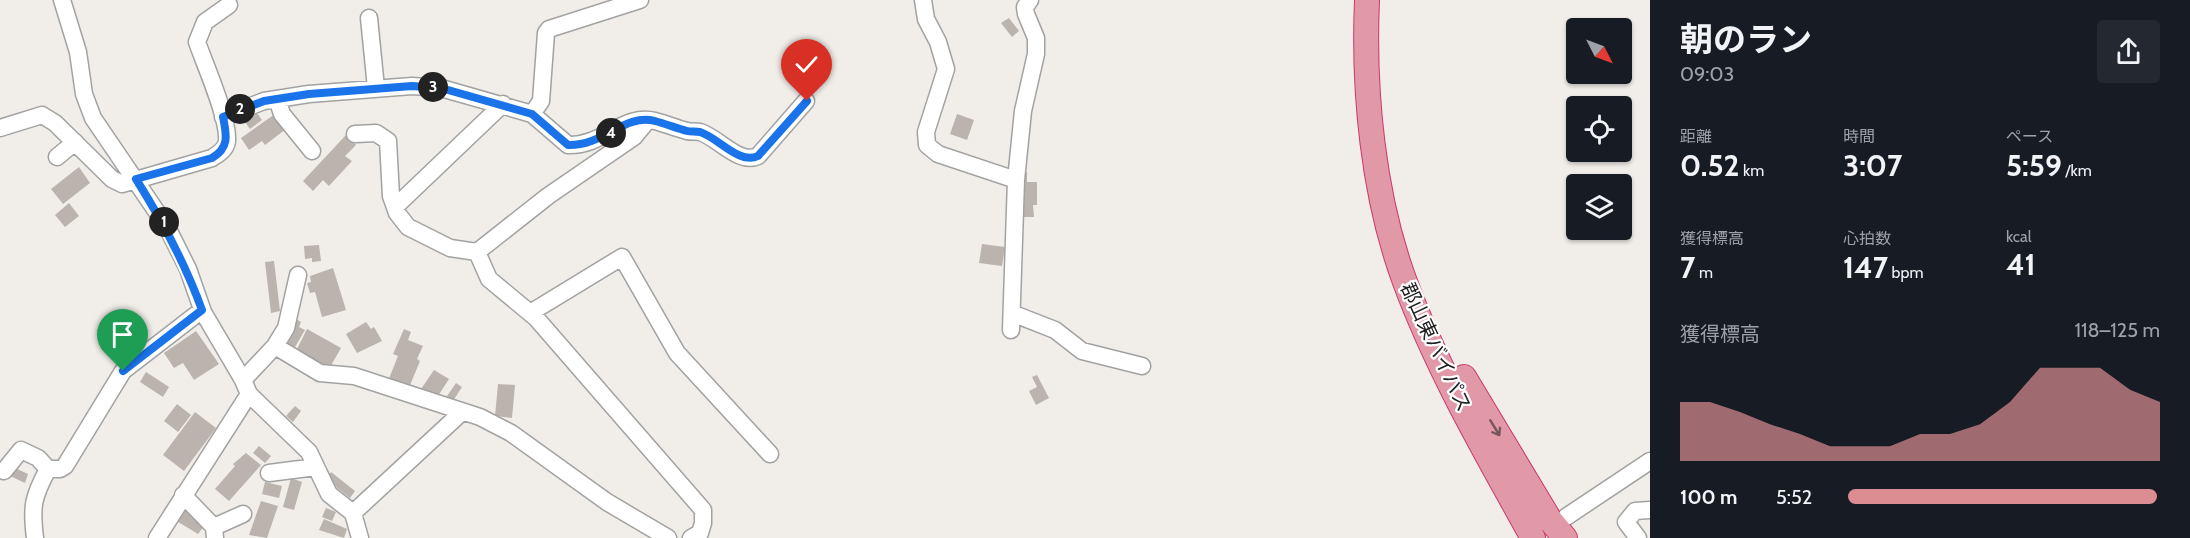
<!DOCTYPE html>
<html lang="ja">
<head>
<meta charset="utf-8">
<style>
  body { margin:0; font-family:Cabin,"Noto Sans JP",sans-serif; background:#242831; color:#f1f3f6; height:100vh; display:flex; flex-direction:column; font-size:22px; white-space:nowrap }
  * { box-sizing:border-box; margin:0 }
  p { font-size:20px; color:#9ea1a6 }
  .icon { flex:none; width:33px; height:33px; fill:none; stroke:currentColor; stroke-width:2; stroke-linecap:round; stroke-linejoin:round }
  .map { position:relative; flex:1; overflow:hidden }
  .panel { display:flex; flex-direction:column; background:#171b24; width:540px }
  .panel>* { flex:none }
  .needle { width:39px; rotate:132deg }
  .fabs { position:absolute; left:1566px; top:18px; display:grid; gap:12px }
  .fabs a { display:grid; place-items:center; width:66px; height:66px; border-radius:6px; background:#171b24; box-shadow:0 2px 4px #0004; font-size:30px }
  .pin { position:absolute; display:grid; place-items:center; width:51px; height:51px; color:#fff; margin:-62px -26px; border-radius:50% 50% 50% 0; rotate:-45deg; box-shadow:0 0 6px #0007 }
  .pin .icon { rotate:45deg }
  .km { position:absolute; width:30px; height:30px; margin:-15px; border-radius:50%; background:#222; color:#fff; font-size:16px; line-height:30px; text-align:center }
  .round { display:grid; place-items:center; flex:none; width:63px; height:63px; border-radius:6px; background:#242831 }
  .summary { display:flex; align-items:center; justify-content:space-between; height:102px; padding:0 30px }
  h1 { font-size:33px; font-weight:700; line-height:45px }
  .figures { display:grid; grid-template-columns:repeat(3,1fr); gap:9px; height:102px; padding:6px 30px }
  .figures div { display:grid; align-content:center }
  .figures b { font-size:30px; font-weight:700 }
  .figures small { font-size:16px; font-weight:400 }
  .figures p { font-size:16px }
  .chart { height:168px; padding:12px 30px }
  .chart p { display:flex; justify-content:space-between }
  .chart svg { width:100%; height:108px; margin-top:6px; fill:#db8d91; opacity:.7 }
  ul { padding:0 30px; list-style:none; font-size:20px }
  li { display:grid; grid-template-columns:96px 72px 1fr; align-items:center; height:45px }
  li i { height:15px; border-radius:8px; background:#db8d91 }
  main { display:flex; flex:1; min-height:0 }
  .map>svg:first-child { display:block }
  .building { fill:#bab3ae }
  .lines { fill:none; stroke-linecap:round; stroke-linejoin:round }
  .minor-casing { stroke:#a2a2a2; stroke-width:19 }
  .highway-casing { stroke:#cd376e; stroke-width:26 }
  .minor { stroke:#fff; stroke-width:16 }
  .highway { stroke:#e198a7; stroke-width:24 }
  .oneway { stroke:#77575d }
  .route-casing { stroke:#fff; stroke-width:12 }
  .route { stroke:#1a73e8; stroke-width:8 }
  .labels { text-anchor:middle; stroke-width:4.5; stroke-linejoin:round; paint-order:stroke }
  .street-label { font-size:20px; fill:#212121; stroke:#fff }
</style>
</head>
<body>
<main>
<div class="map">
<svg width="1650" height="538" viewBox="0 0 1650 538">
  <rect width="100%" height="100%" fill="#f1eee9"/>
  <path class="building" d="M1009 18 1019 31 1012 37 1001 23Z
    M257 113 262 120 250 129 245 122Z
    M275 114 286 129 265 145 262 141 249 150 241 138Z
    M957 114 974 120 967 140 950 134Z
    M346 135 356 145 345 156 352 161 329 186 323 180 313 191 303 181Z
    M79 167 90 183 63 204 51 189Z
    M1022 172H1027V182H1037V205H1033L1034 217H1021Z
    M69 203 79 216 65 227 55 215Z
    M982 244 1005 247 1002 266 979 263Z
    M319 245 321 261 312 262V258L305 259 304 246Z
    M274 261 280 311 271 313 265 262Z
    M333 268 346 310 322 317 315 292 310 293 307 283 311 282 310 276Z
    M296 319 301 322 299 327 305 330 295 347 284 341Z
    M366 322 371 329 374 327 382 341 357 353 346 334Z
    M307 329 341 348 329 369 296 351Z
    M404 329 411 332 408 340 423 346 417 359 420 361 408 390 388 381 398 356 393 354Z
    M196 331 219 364 194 380 183 363 174 368 164 353Z
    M434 370 449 379 436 399 421 389Z
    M146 372 169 387 163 397 140 382Z
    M1037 375 1049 398 1036 405 1029 391 1037 387 1032 377Z
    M456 383 462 387 451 404 445 399Z
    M498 384 515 385 512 418 495 416Z
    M177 404 191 415 178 432 164 421Z
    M295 406 301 411 293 422 286 416Z
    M195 412 216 428 184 471 163 455Z
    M259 446 271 456 265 463 253 453Z
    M246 453 261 465 229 501 215 489 235 466 233 464Z
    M13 467 28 474 25 483 10 476Z
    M331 472 355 491 350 498 326 479Z
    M291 478 302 482 294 510 283 507Z
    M265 482 282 486 279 498 262 494Z
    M261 501 278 506 267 538 249 535Z
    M183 506 193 513 191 517 204 526 198 534 175 520Z
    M326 508 336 512 332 521 322 517Z
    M324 519 347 529 344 538 319 530Z"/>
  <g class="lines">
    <g class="minor-casing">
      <path id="minor" d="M62 0 78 52 84 94 93 118 167 227 188 269 203 312 243 380 249 394 309 452 329 494 353 513 360 538
        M923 0 926 19 938 42 946 69 926 132 927 145 938 154 1016 180
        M369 18 376 88
        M277 99 282 114 312 151
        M532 114 541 101 546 33 549 29 640 0
        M223 117 264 101 309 94 412 86 441 88 532 114 568 145C604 146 623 113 655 121 666 124 676 128 687 131 691 132 696 131 700 132 719 138 739 165 758 156L806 101
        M0 128 42 115 55 123 112 179 122 184 212 158C218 154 226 150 227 141 229 119 205 65 197 42L205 22 229 5
        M355 134 376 133 388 141 391 196 397 213 408 227 450 248 477 252 489 279 536 318 703 510V523L700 533 691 538
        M57 157 75 142
        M395 207 503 104
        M477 252 548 196 634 137 648 120
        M530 313 622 257 677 353 770 454
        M1014 314 1055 330 1082 351 1142 366
        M1011 330 1016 180 1023 111 1036 54V38L1026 14 1025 7 1030 0
        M275 346 320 373 354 376 480 417 511 433 607 502 668 538
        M243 380 275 346 286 328 298 275
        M4 471 21 450 38 458 48 469
        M269 473 316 467
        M183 495 214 527 215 538
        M353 513 462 412
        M1566 517 1650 461
        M214 527 243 514
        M35 538C31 506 33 497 48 469H60L65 466 123 371 202 310
        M157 538 249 394
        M1638 538 1626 522 1635 511 1650 510"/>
    </g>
    <g class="highway-casing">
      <path id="highway" d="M1367 0C1363 91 1373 196 1405 282 1438 371 1487 455 1533 538
        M1464 377 1550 520 1565 538"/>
    </g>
    <use href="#minor" class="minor"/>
    <use href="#highway" class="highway"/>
  </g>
  <defs><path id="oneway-shaft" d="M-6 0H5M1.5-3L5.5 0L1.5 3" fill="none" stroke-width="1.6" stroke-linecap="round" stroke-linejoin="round" transform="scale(1.5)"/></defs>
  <use class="oneway" href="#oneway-shaft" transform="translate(1495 428) rotate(59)"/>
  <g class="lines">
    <g class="route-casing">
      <path id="route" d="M123 371 202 310C185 263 163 222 136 179L212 158C229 148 227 136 223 117L264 101 309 94 412 86 441 88 532 114 568 145C604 146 624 113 655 121 666 124 676 128 687 131 691 132 696 131 700 132 719 138 739 165 758 156L807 101"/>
    </g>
    <use href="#route" class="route"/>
  </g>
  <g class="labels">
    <g class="street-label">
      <text transform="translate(1436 347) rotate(65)" y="7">郡山東バイパス</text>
    </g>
  </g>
</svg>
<div class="fabs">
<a><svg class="needle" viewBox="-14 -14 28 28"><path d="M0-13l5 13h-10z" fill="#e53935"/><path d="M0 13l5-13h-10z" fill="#9ea1a6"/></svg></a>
<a><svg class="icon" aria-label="locate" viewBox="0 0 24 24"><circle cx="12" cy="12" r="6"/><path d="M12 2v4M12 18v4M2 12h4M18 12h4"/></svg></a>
<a><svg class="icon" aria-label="layers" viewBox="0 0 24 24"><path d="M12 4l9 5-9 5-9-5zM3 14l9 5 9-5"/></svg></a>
</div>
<div class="pin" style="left:123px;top:371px;background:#1e9e55"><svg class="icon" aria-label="arrive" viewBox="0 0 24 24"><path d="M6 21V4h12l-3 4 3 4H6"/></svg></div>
<div class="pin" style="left:807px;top:101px;background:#d93025"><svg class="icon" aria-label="check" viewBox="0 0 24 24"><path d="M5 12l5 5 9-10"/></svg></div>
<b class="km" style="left:164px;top:222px">1</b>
<b class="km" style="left:240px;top:109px">2</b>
<b class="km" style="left:433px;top:87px">3</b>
<b class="km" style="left:611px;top:133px">4</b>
</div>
<section class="panel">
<div class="summary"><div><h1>朝のラン</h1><p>09:03</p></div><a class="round"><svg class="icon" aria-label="share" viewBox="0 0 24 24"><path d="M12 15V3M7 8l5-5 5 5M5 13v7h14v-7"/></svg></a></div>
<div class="figures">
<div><p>距離</p><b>0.52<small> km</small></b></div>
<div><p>時間</p><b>3:07</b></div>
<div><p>ペース</p><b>5:59<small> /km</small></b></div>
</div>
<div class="figures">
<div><p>獲得標高</p><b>7<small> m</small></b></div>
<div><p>心拍数</p><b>147<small> bpm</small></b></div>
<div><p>kcal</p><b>41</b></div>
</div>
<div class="chart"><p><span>獲得標高</span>118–125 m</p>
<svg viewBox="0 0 160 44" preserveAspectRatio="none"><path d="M0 44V20L10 20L20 24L30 29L40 33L50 38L60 38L70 38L80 33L90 33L100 29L110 20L120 6L130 6L140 6L150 15L160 20V44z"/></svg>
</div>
<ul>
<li><b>100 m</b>5:52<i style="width:99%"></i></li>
</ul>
</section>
</main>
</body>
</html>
